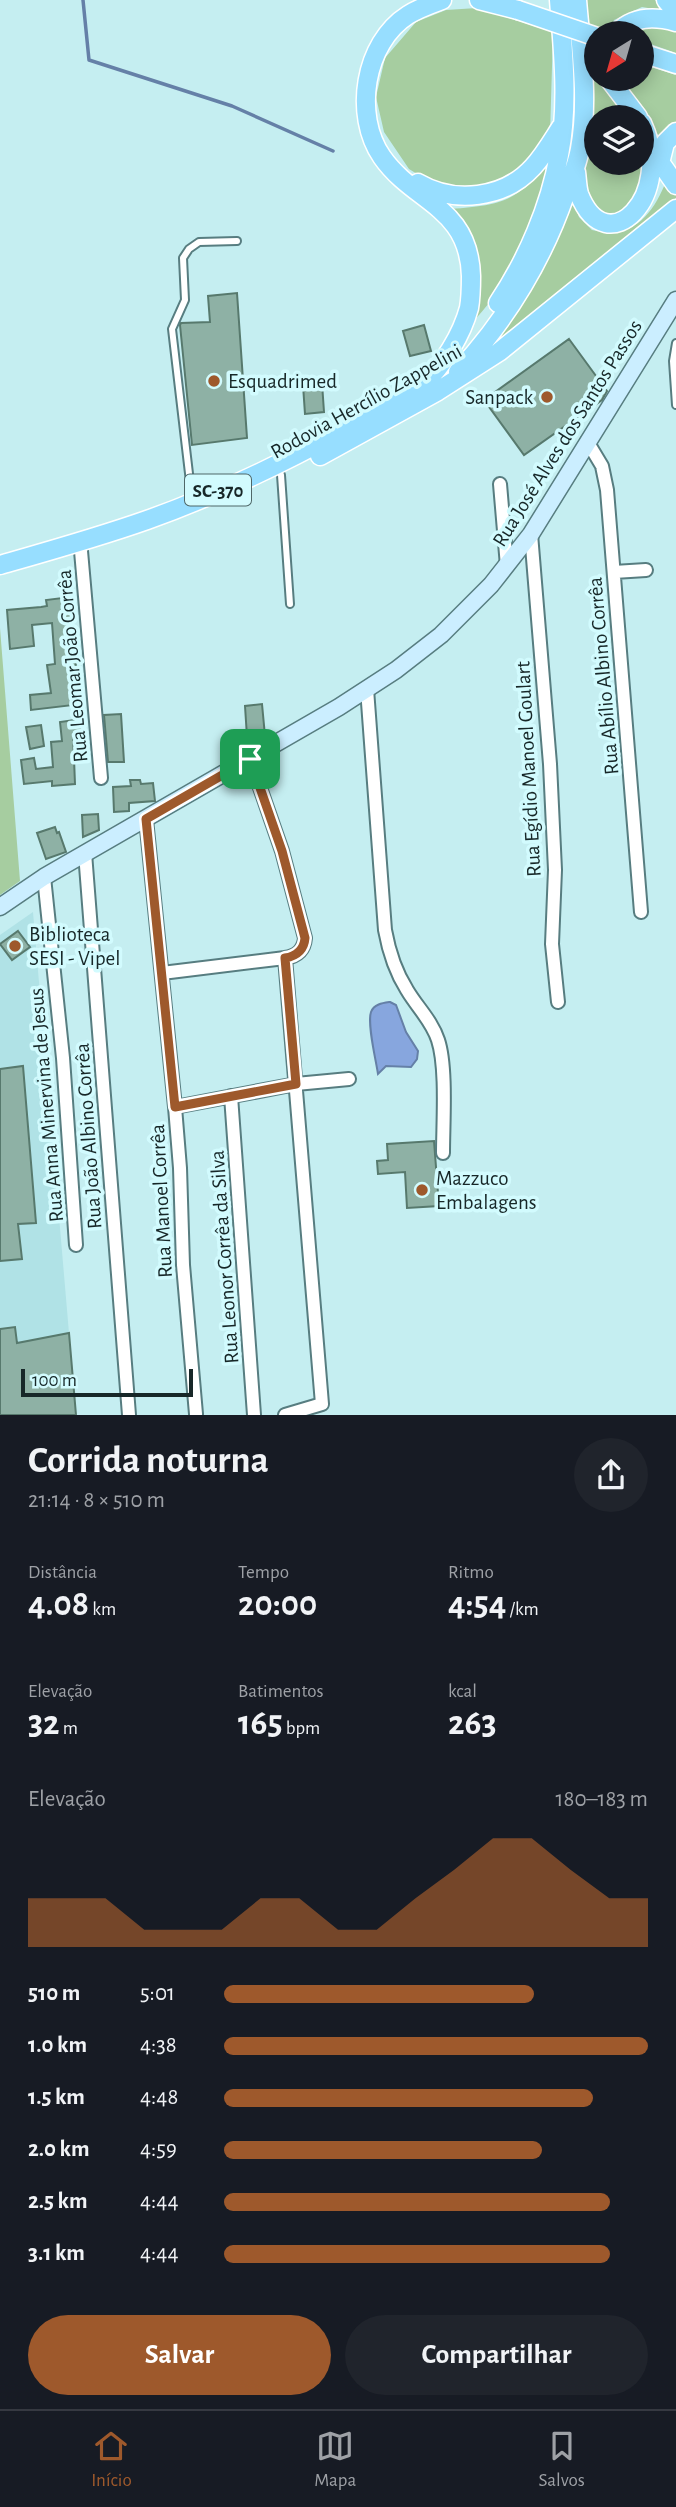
<!DOCTYPE html>
<html lang="pt">
<head>
<meta charset="utf-8">
<style>
  body { margin:0; font-family:"Alegreya Sans",sans-serif; background:#20242c; color:#f1f3f6; height:100vh; display:flex; flex-direction:column; font-size:26px; white-space:nowrap }
  * { box-sizing:border-box; margin:0 }
  p { font-size:23px; color:#9ea1a6 }
  .icon { flex:none; width:38px; height:38px; fill:none; stroke:currentColor; stroke-width:2; stroke-linecap:round; stroke-linejoin:round }
  .map { position:relative; height:1415px; overflow:hidden }
  .details { display:flex; flex-direction:column; background:#171b24; flex:1 }
  .details>* { flex:none }
  .needle { width:46px; rotate:217deg }
  .controls { position:absolute; left:584px; top:21px; display:grid; gap:14px }
  .controls a { display:grid; place-items:center; width:70px; height:70px; border-radius:50%; background:#171b24; box-shadow:0 4px 18px #0003; font-size:35px }
  .scale { position:absolute; left:21px; bottom:18px; width:172px; box-sizing:border-box; padding-left:7px; border:4px solid #172728; border-top:0; font-size:19px; line-height:24px; white-space:nowrap; color:#172728; -webkit-text-stroke:5px #d2fbfe; paint-order:stroke }
  .pin { position:absolute; display:grid; place-items:center; width:60px; height:60px; color:#fff; margin:-30px; border-radius:14px; box-shadow:0 4px 10px #0006 }
  .round { display:grid; place-items:center; flex:none; width:74px; height:74px; border-radius:37px; background:#20242c }
  .head { display:flex; align-items:center; justify-content:space-between; height:119px; padding:0 28px }
  h1 { font-size:38px; font-weight:600; line-height:52px }
  .metrics { display:grid; grid-template-columns:repeat(3,1fr); gap:10px; height:119px; padding:7px 28px }
  .metrics div { display:grid; align-content:center }
  .metrics b { font-size:35px; font-weight:600 }
  .metrics small { font-size:19px; font-weight:400 }
  .metrics p { font-size:19px }
  .chart { height:196px; padding:14px 28px }
  .chart p { display:flex; justify-content:space-between }
  .chart svg { width:100%; height:126px; margin-top:7px; fill:#9e592c; opacity:.7 }
  .primary-button { display:flex; gap:14px; margin-top:auto; padding:14px 28px }
  .primary-button a { flex:1; height:80px; border-radius:42px; background:#9e592c; color:#fff; font-size:28px; font-weight:600; line-height:80px; text-align:center }
  .primary-button a+a { background:#20242c; color:#f1f3f6 }
  ul { padding:0 28px; list-style:none; font-size:23px }
  li { display:grid; grid-template-columns:112px 84px 1fr; align-items:center; height:52px }
  li i { height:18px; border-radius:9px; background:#9e592c }
  .tab-bar { display:flex; justify-content:space-around; align-items:center; height:98px; border-top:2px solid #363941; background:#171b24; font-size:19px; color:#9ea1a6 }
  .tab-bar a { display:grid; justify-items:center; gap:4px }
  .tab-bar .on { color:#9e592c }
  .map>svg:first-child { display:block }
  .built { fill:#b0e2e6 }
  .green { fill:#a6cda0 }
  .water { fill:#87a6de; stroke:#6580a7; stroke-width:2 }
  .lines { fill:none; stroke-linecap:round; stroke-linejoin:round }
  .stream { stroke:#6580a7; stroke-width:3.5 }
  .building { fill:#8eb1a5; stroke:#57796d; stroke-width:2 }
  .lane-casing { stroke:#577d80; stroke-width:10 }
  .street-casing { stroke:#577d80; stroke-width:16 }
  .secondary-casing { stroke:#577d80; stroke-width:19 }
  .primary-casing { stroke:#fff; stroke-width:21 }
  .lane { stroke:#fff; stroke-width:6 }
  .street { stroke:#fff; stroke-width:12 }
  .secondary { stroke:#cbeeff; stroke-width:16 }
  .primary { stroke:#97deff; stroke-width:18 }
  .primary-bridge-casing { stroke:#fff; stroke-width:21; stroke-linecap:butt }
  .primary-bridge { stroke:#97deff; stroke-width:18 }
  .route-casing { stroke:#fff; stroke-width:14 }
  .route { stroke:#9e592c; stroke-width:9 }
  .poi-dot { fill:#9e592c; stroke:#d2fbfe; stroke-width:2.5 }
  .labels { text-anchor:middle; stroke-width:7; stroke-linejoin:round; paint-order:stroke }
  .shield { fill:#d2fbfe; stroke:#4f6768; stroke-width:2 }
  .shield-label { font-size:19px; font-weight:bold; fill:#172728 }
  .poi-label { font-size:21px; fill:#172728; stroke:#d2fbfe; text-anchor:start }
  .street-label { font-size:21px; fill:#172728; stroke:#d2fbfe }
</style>
</head>
<body>
<div class="map">
<svg width="676" height="1415" viewBox="0 0 676 1415">
  <rect width="100%" height="100%" fill="#c5eef1"/>
  <path class="built" d="M33 912 76 1415H0V935Z"/>
  <path class="green" d="M583 0H655L666 11 642 7 614 20 609 33H597V79H604L627 117H597V163H642L649 192 616 217C590 209 587 201 580 176Z
    M477 8 553 32 550 135 526 166 489 187 440 188 409 169 384 132 376 97 385 58 416 22 446 10Z
    M643 25 671 28 676 31V53L642 41V33H632Z
    M642 64 676 75V125L663 142 620 79H642Z
    M554 155C543 196 524 250 501 286 494 298 484 309 475 320L480 272 470 239 451 209C507 205 519 200 554 155Z
    M667 179 676 187V198L480 356 570 195 579 217 592 230C633 240 653 215 667 179Z
    M0 628 20 881 0 895Z"/>
  <path class="water" d="M390 1002 396 1005 406 1032 418 1051 417 1059 411 1067 386 1066 378 1074C376 1060 367 1024 371 1012 374 1004 383 1003 390 1002Z"/>
  <g class="lines">
    <path class="stream" d="M83 0 89 60 232 106 333 151"/>
  </g>
  <path class="building" d="M237 293 247 438 192 445 180 325 181 323 210 322 208 296Z
    M424 325 431 351 410 356 403 331Z
    M569 339 607 391 602 400 524 455 484 400Z
    M322 383 324 412 305 414 303 385Z
    M70 597 75 660 82 704 31 710 30 695 51 693 47 665 55 664 52 623 32 625 34 646 10 649 7 610 41 607 47 606 46 600Z
    M262 704 265 736 247 737 245 706Z
    M121 714 124 762H108L104 715Z
    M82 719 83 732 73 733 75 784 52 786V781L24 784 21 760 34 758 36 769 53 767 51 742 62 741 60 722Z
    M41 725 44 746 30 749 26 727Z
    M130 780H140L141 784 153 783 155 801 129 803V811L114 812 113 787 131 786Z
    M98 814 99 830 83 837 82 815Z
    M55 827 57 833 59 832 66 852 46 859 37 833Z
    M18 931 30 947 12 960 0 944Z
    M23 1066 36 1223 18 1224 22 1259 0 1261V1069Z
    M434 1141 439 1206 407 1208 405 1172 378 1174 377 1161 388 1160 387 1144Z
    M15 1327 17 1343 69 1333 76 1415H0V1329Z"/>
  <g class="lines">
    <g class="lane-casing">
      <path id="lane" d="M676 343 673 361 676 405
        M281 475 290 604
        M192 499 172 329 185 300 183 258 189 249 199 242 237 241"/>
    </g>
    <g class="street-casing">
      <path id="street" d="M587 441 602 466 607 490 641 912
        M500 484 507 566
        M531 534 550 764 555 870 552 944 558 1002
        M81 551 101 778
        M614 572 646 570
        M367 689 385 930C389 952 395 971 407 990 417 1007 432 1021 438 1040 447 1067 443 1123 443 1153
        M250 759 282 851 305 938C304 950 297 956 285 958L322 1404 285 1415
        M146 819 175 1107 180 1168 183 1265 196 1414
        M85 853 129 1415
        M44 877 63 1058 76 1245
        M162 973 285 958
        M231 1096 254 1415
        M175 1107 296 1084 349 1079"/>
    </g>
    <g class="secondary-casing">
      <path id="secondary" d="M0 907 44 877 339 707 396 670 441 635 491 585 531 534 676 300"/>
    </g>
    <g class="primary-casing">
      <path id="primary" d="M479 0 518 10
        M666 0 676 12
        M617 33C633 16 654 16 676 22
        M642 53 676 64
        M609 79 638 117
        M661 159 665 143 676 132
        M662 165 676 185
        M576 172C577 179 577 187 579 194 607 265 676 195 642 123
        M418 183C454 204 504 199 533 167 544 155 552 141 561 127
        M498 303C527 260 550 206 559 155 569 105 563 50 559 0
        M458 372C506 320 542 261 565 195 571 180 577 165 580 149 589 100 581 49 577 0
        M320 456 438 391 499 352 676 209
        M0 565C49 551 99 537 147 520 215 496 281 464 345 429 368 417 403 401 423 384 443 366 462 334 469 308 471 297 471 286 471 276 469 206 414 203 382 157 353 115 364 43 408 15 419 8 431 4 442 0"/>
    </g>
    <use href="#lane" class="lane"/>
    <use href="#street" class="street"/>
    <use href="#secondary" class="secondary"/>
    <use href="#primary" class="primary"/>
    <g class="primary-bridge-casing">
      <path id="primary-bridge" d="M518 10 597 37"/>
    </g>
    <use href="#primary-bridge" class="primary-bridge"/>
  </g>
  <g class="lines">
    <g class="route-casing">
      <path id="route" d="M250 759 282 851 305 938C304 950 297 956 285 958L296 1084 175 1107 146 819Z"/>
    </g>
    <use href="#route" class="route"/>
  </g>
  <g class="poi-dot">
    <circle cx="214" cy="381" r="7"/>
    <circle cx="547" cy="397" r="7"/>
    <circle cx="15" cy="946" r="7"/>
    <circle cx="422" cy="1190" r="7"/>
  </g>
  <g class="labels">
    <rect class="shield" x="185" y="474.5" width="66" height="31" rx="5"/>
    <g class="shield-label">
      <text x="218" y="497">SC-370</text>
    </g>
    <g class="poi-label">
      <text x="228" y="388">Esquadrimed</text>
      <text x="533" y="404" text-anchor="end">Sanpack</text>
      <text x="29" y="941">Biblioteca<tspan x="29" dy="24">SESI - Vipel</tspan></text>
      <text x="436" y="1185">Mazzuco<tspan x="436" dy="24">Embalagens</tspan></text>
    </g>
    <g class="street-label">
      <text transform="translate(366 401) rotate(-29)" y="7">Rodovia Hercílio Zappelini</text>
      <text transform="translate(567 433) rotate(-58)" y="7">Rua José Alves dos Santos Passos</text>
      <text transform="translate(72 666) rotate(-95)" y="7">Rua Leomar João Corrêa</text>
      <text transform="translate(603 676) rotate(-95)" y="7">Rua Abílio Albino Corrêa</text>
      <text transform="translate(528 769) rotate(-93)" y="7">Rua Egídio Manoel Goulart</text>
      <text transform="translate(46 1105) rotate(-95)" y="7">Rua Anna Minervina de Jesus</text>
      <text transform="translate(88 1136) rotate(-94)" y="7">Rua João Albino Corrêa</text>
      <text transform="translate(161 1201) rotate(-93)" y="7">Rua Manoel Corrêa</text>
      <text transform="translate(224 1257) rotate(-94)" y="7">Rua Leonor Corrêa da Silva</text>
    </g>
  </g>
</svg>
<div class="controls">
<a><svg class="needle" viewBox="-14 -14 28 28"><path d="M0-13l5 13h-10z" fill="#e53935"/><path d="M0 13l5-13h-10z" fill="#9ea1a6"/></svg></a>
<a><svg class="icon" aria-label="layers" viewBox="0 0 24 24"><path d="M12 4l9 5-9 5-9-5zM3 14l9 5 9-5"/></svg></a>
</div>
<div class="scale">100 m</div>
<div class="pin" style="left:250px;top:759px;background:#1e9e55"><svg class="icon" aria-label="arrive" viewBox="0 0 24 24"><path d="M6 21V4h12l-3 4 3 4H6"/></svg></div>
</div>
<section class="details">
<div class="head"><div><h1>Corrida noturna</h1><p>21:14 · 8 × 510 m</p></div><a class="round"><svg class="icon" aria-label="share" viewBox="0 0 24 24"><path d="M12 15V3M7 8l5-5 5 5M5 13v7h14v-7"/></svg></a></div>
<div class="metrics">
<div><p>Distância</p><b>4.08<small> km</small></b></div>
<div><p>Tempo</p><b>20:00</b></div>
<div><p>Ritmo</p><b>4:54<small> /km</small></b></div>
</div>
<div class="metrics">
<div><p>Elevação</p><b>32<small> m</small></b></div>
<div><p>Batimentos</p><b>165<small> bpm</small></b></div>
<div><p>kcal</p><b>263</b></div>
</div>
<div class="chart"><p><span>Elevação</span>180–183 m</p>
<svg viewBox="0 0 160 44" preserveAspectRatio="none"><path d="M0 44V27L10 27L20 27L30 38L40 38L50 38L60 27L70 27L80 38L90 38L100 27L110 17L120 6L130 6L140 17L150 27L160 27V44z"/></svg>
</div>
<ul>
<li><b>510 m</b>5:01<i style="width:73%"></i></li>
<li><b>1.0 km</b>4:38<i style="width:100%"></i></li>
<li><b>1.5 km</b>4:48<i style="width:87%"></i></li>
<li><b>2.0 km</b>4:59<i style="width:75%"></i></li>
<li><b>2.5 km</b>4:44<i style="width:91%"></i></li>
<li><b>3.1 km</b>4:44<i style="width:91%"></i></li>
</ul>
<div class="primary-button"><a>Salvar</a><a>Compartilhar</a></div>
</section>
<nav class="tab-bar">
<a class="on"><svg class="icon" aria-label="home" viewBox="0 0 24 24"><path d="M3 11l9-7 9 7M6 9v11h12V9"/></svg>Início</a>
<a><svg class="icon" aria-label="map" viewBox="0 0 24 24"><path d="M3 6l6-2 6 2 6-2v14l-6 2-6-2-6 2zM9 4v14M15 6v14"/></svg>Mapa</a>
<a><svg class="icon" aria-label="saved" viewBox="0 0 24 24"><path d="M7 4h10v16l-5-4-5 4z"/></svg>Salvos</a>
</nav>
</body>
</html>
